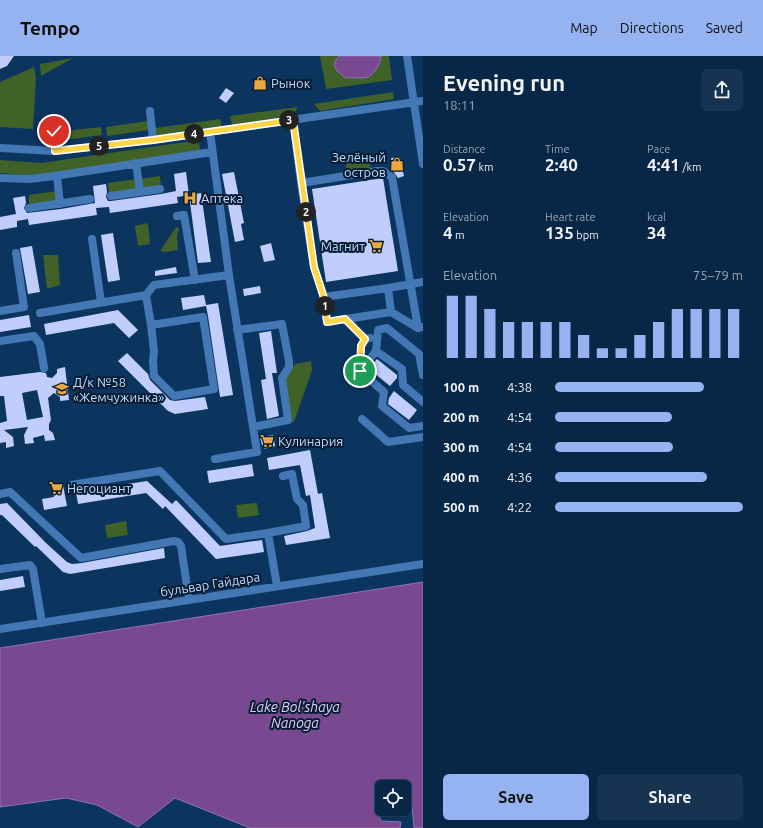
<!DOCTYPE html>
<html lang="en">
<head>
<meta charset="utf-8">
<style>
  body { margin:0; font-family:Ubuntu,sans-serif; background:#163352; color:#f1f3f6; height:100vh; display:flex; flex-direction:column; font-size:15px; white-space:nowrap }
  * { box-sizing:border-box; margin:0 }
  p { font-size:13px; color:#98a5b4 }
  .icon { flex:none; width:22px; height:22px; fill:none; stroke:currentColor; stroke-width:2; stroke-linecap:round; stroke-linejoin:round }
  .map { position:relative; flex:1; overflow:hidden }
  .sheet { display:flex; flex-direction:column; background:#082747; width:340px }
  .sheet>* { flex:none }
  .controls { position:absolute; left:375px; top:724px; display:grid; gap:8px }
  .controls a { display:grid; place-items:center; width:36px; height:36px; border-radius:6px; background:#082747; box-shadow:0 1px 3px #0004,0 0 0 1px #294460; font-size:20px }
  .pin { position:absolute; display:grid; place-items:center; width:34px; height:34px; color:#fff; margin:-17px; border:2px solid #fff; border-radius:50%; box-shadow:0 1px 4px #0007 }
  .km { position:absolute; width:20px; height:20px; margin:-10px; border-radius:50%; background:#222; color:#fff; font-size:11px; line-height:20px; text-align:center }
  .round { display:grid; place-items:center; flex:none; width:42px; height:42px; border-radius:6px; background:#163352 }
  .overview { display:flex; align-items:center; justify-content:space-between; height:68px; padding:0 20px }
  h1 { font-size:22px; font-weight:700; line-height:30px }
  .metrics { display:grid; grid-template-columns:repeat(3,1fr); gap:6px; height:68px; padding:4px 20px }
  .metrics div { display:grid; align-content:center }
  .metrics b { font-size:17px; font-weight:700 }
  .metrics small { font-size:11px; font-weight:400 }
  .metrics p { font-size:11px }
  .chart { height:112px; padding:8px 20px }
  .chart p { display:flex; justify-content:space-between }
  .chart svg { width:100%; height:72px; margin-top:4px; stroke:#95b2f1; stroke-width:6 }
  .cta { display:flex; gap:8px; margin-top:auto; padding:8px 20px }
  .cta a { flex:1; height:46px; border-radius:6px; background:#95b2f1; color:#111; font-size:16px; font-weight:700; line-height:46px; text-align:center }
  .cta a+a { background:#163352; color:#f1f3f6 }
  ul { padding:0 20px; list-style:none; font-size:13px }
  li { display:grid; grid-template-columns:64px 48px 1fr; align-items:center; height:30px }
  li i { height:10px; border-radius:5px; background:#95b2f1 }
  header { display:flex; align-items:center; gap:24px; box-sizing:border-box; height:56px; padding:0 20px; background:#95b2f1; color:#111 }
  header strong { font-size:19px }
  nav { display:flex; gap:22px; margin-inline-start:auto; font-size:14px }
  main { display:flex; flex:1; min-height:0 }
  .map>svg:first-child { display:block }
  .green { fill:#406127 }
  .water { fill:#784990; stroke:#8e75b1 }
  .building { fill:#c1cefc; fill-rule:evenodd }
  .lines { fill:none; stroke-linecap:round; stroke-linejoin:round }
  .minor { stroke:#4478b5; stroke-width:8 }
  .route-casing { stroke:#fff; stroke-width:8 }
  .route { stroke:#ffd54a; stroke-width:5 }
  .labels { text-anchor:middle; stroke-width:4; stroke-linejoin:round; paint-order:stroke }
  .poi-label { font-size:13px; fill:#c0dbfd; stroke:#061c34; text-anchor:start }
  .street-label { font-size:13px; fill:#c0dbfd; stroke:#061c34 }
  .water-label { font-size:14px; font-style:italic; fill:#e7cef5; stroke:#061c34 }
</style>
</head>
<body>
<header>
<strong>Tempo</strong>
<nav><a>Map</a><a>Directions</a><a>Saved</a></nav>
</header>
<main>
<div class="map">
<svg width="423" height="772" viewBox="0 0 423 772">
  <rect width="100%" height="100%" fill="#0b345f"/>
  <path class="green" d="M320 0H339L336 4 346 22 375 15 381 5V0H389L392 24 326 33Z
    M73 2 41 20 40 8Z
    M34 11 36 22 33 73 0 71V26Z
    M393 36 394 43 320 55 314 48Z
    M298 51 293 59 232 69 230 60Z
    M220 63 222 71 156 80 155 72Z
    M148 65 149 74 107 80 106 71Z
    M101 71 102 79 57 85 56 76Z
    M199 84 200 95 51 117 26 119 0 117V104L41 107Z
    M368 97 371 114 347 117 345 101Z
    M160 120 161 130 141 133 139 123Z
    M136 123 138 133 109 138 108 127Z
    M57 135 58 144 29 150V139Z
    M148 167 150 188 138 190 135 170Z
    M176 171 179 172 177 181 178 194 165 196 160 195Z
    M43 199H58L60 229 47 233Z
    M311 305 312 314 294 366H291L284 323 295 308Z
    M257 447 259 459 238 462 236 449Z
    M126 465 128 479 107 482 105 469Z"/>
  <path class="water" d="M339 0H381C381 7 375 18 368 21 362 23 352 21 346 22L337 15 334 9 336 4Z
    M423 526V772H414L412 751 404 752V731H382V742L374 747 381 765 401 766 400 772H250L175 742 138 771 97 749 66 742 0 751V592Z"/>
  <path class="building" d="M0 0H14L7 10 0 13Z
    M226 32 234 37 226 47 219 42Z
    M400 101 404 120 398 122 393 115 391 102Z
    M186 116 189 139 177 141 178 147 110 157 109 151 96 152 97 159 29 169 28 163 17 165V171L0 174V161L16 158 13 142 25 140 26 147 24 152 27 157 61 153 95 147 93 130 106 128 107 136 106 141 108 145H111L161 138 176 135 174 118Z
    M234 116 244 167 241 168 244 184 235 186 222 118Z
    M383 122 398 215 326 226 312 133Z
    M201 137 211 206 198 207 189 139Z
    M113 177 120 224 108 226 101 179Z
    M271 187 275 204 264 206 260 190Z
    M32 190 40 236 28 238 20 192Z
    M176 211 177 217 155 220V215Z
    M260 230 261 237 244 240 243 233Z
    M204 239 206 249 218 247 233 339 220 341 208 260 206 250 183 254 181 242Z
    M118 254 138 274 129 282 114 267 46 279 44 268Z
    M29 259 31 271 0 276V264Z
    M271 275 277 317H272L279 360 267 363 261 324 266 323 259 277Z
    M127 297 148 318 150 324 170 344 175 345 205 341 208 353 175 358 168 355 118 305Z
    M377 303 397 319V322L390 330 369 313Z
    M65 311 69 344 60 345V341L54 337 48 342 51 364 49 368V374L53 377 55 384 45 385 44 379 33 382 34 387 25 388 24 379 28 371 4 374 13 381 14 390 6 392V386L0 387V367L7 365 4 340H0V321L40 316 46 317 47 321 52 322 57 317V313ZM37 334 43 361 27 364 22 337Z
    M394 335 417 354 409 364 388 348 389 342Z
    M273 379 275 390 264 393V389H262L260 381Z
    M310 394 318 438 322 437 330 482 286 489 284 480 307 475 315 472 310 439 306 440 300 409 269 414 267 402Z
    M252 408 254 420 209 427 207 415Z
    M147 425 172 448 176 444 220 490 262 484 264 496 216 503 165 450 163 453 146 437 78 448 76 436Z
    M63 429 67 450 44 454 42 443 54 441 52 430Z
    M7 447 46 487 67 506 72 508 82 507 164 492 165 502 70 518 63 516 36 490 35 491 2 459H0V448Z
    M23 520 25 531 0 535V524Z"/>
  <g class="lines">
    <path class="minor" d="M407 0 423 108
      M150 55 153 84
      M293 64 301 127
      M52 68 55 95
      M210 76 229 219 257 396 215 403
      M0 92 55 95 153 84 423 45
      M136 107 140 136
      M57 120 60 148
      M0 122 29 123 54 120 212 96
      M111 140 160 133
      M29 152 90 143
      M177 160 184 159 195 224
      M92 183 101 246
      M388 232 423 226
      M146 239 151 269 203 261 214 333 174 340 154 320 153 305 154 295 151 269
      M324 241 388 232 391 256
      M0 255 24 251 16 197
      M40 257 146 239 154 229 229 219
      M345 263 365 283 370 282
      M418 272 392 121 383 115H377L301 127 314 211 324 241 327 266 391 256 418 272 423 271
      M237 274 282 268 289 305V311L282 322 288 364 253 371
      M365 283 361 290 360 315 384 336 382 350 409 372 423 370
      M0 285 34 280 40 288 44 312
      M360 315 376 295
      M423 319 419 298 387 272 378 274 376 295 402 313 403 329 423 346
      M362 363 388 386 423 381
      M71 429 160 415 226 483 268 477 277 530
      M0 438 10 436 81 502 174 485 178 486 181 490 189 544
      M268 477 306 470 303 449 297 443 292 418 283 420
      M0 513 30 509 33 513 42 567
      M0 573 423 508"/>
  </g>
  <g class="lines">
    <g class="route-casing">
      <path id="route" d="M54 75 55 95 153 84 293 64 314 211 324 242 327 266 345 263 365 283 361 290 360 315"/>
    </g>
    <use href="#route" class="route"/>
  </g>
  <defs>
    <g id="shop-bare" transform="scale(1.08)"><path d="M-5-2.5h2.3a2.7 3.5 0 0 1 5.4 0H5L5.5 6h-11ZM-1.5-2.5h3a1.5 2.3 0 0 0-3 0Z" fill="#eea83c" stroke="#061c34" stroke-width="2.5" paint-order="stroke"/></g>
    <g id="hospital-bare" transform="scale(1.08)"><path d="M-5-5h3v3.5h4V-5h3V5h-3V1.5h-4V5h-3Z" fill="#eea83c" stroke="#061c34" stroke-width="2.5" paint-order="stroke"/></g>
    <g id="supermarket-bare" transform="scale(1.08)"><path d="M-6-5.5h2.5l.6 2H6L4.5 2H-2.5L-4.4-4H-6ZM-1.5 3.2a1.3 1.3 0 1 0 .1 0ZM3 3.2a1.3 1.3 0 1 0 .1 0Z" fill="#eea83c" stroke="#061c34" stroke-width="2.5" paint-order="stroke"/></g>
    <g id="school-bare" transform="scale(1.08)"><path d="M0-5L7-2L0 1L-7-2ZM-4 1L0 2.5L4 1V4Q0 6-4 4Z" fill="#eea83c" stroke="#061c34" stroke-width="2.5" paint-order="stroke"/></g>
  </defs>
  <g fill-rule="evenodd">
    <use href="#shop-bare" x="260" y="27"/>
    <use href="#shop-bare" x="397" y="108"/>
    <use href="#hospital-bare" x="190" y="142"/>
    <use href="#supermarket-bare" x="376" y="190"/>
    <use href="#school-bare" x="62" y="333"/>
    <use href="#supermarket-bare" x="267" y="385"/>
    <use href="#supermarket-bare" x="56" y="432"/>
  </g>
  <g class="labels">
    <g class="poi-label">
      <text x="271" y="32">Рынок</text>
      <text x="386" y="106" text-anchor="end">Зелёный<tspan x="386" dy="15">остров</tspan></text>
      <text x="201" y="147">Аптека</text>
      <text x="365" y="195" text-anchor="end">Магнит</text>
      <text x="73" y="331">Д/к №58<tspan x="73" dy="15">«Жемчужинка»</tspan></text>
      <text x="278" y="390">Кулинария</text>
      <text x="67" y="437">Негоциант</text>
    </g>
    <g class="street-label">
      <text transform="translate(210 528) rotate(-9)" y="5">бульвар Гайдара</text>
    </g>
    <g class="water-label">
      <text x="295" y="656">Lake Bol'shaya<tspan x="295" dy="16">Nanoga</tspan></text>
    </g>
  </g>
</svg>
<div class="controls">
<a><svg class="icon" aria-label="locate" viewBox="0 0 24 24"><circle cx="12" cy="12" r="6"/><path d="M12 2v4M12 18v4M2 12h4M18 12h4"/></svg></a>
</div>
<div class="pin" style="left:360px;top:315px;background:#1e9e55"><svg class="icon" aria-label="arrive" viewBox="0 0 24 24"><path d="M6 21V4h12l-3 4 3 4H6"/></svg></div>
<div class="pin" style="left:54px;top:75px;background:#d93025"><svg class="icon" aria-label="check" viewBox="0 0 24 24"><path d="M5 12l5 5 9-10"/></svg></div>
<b class="km" style="left:325px;top:250px">1</b>
<b class="km" style="left:306px;top:156px">2</b>
<b class="km" style="left:289px;top:64px">3</b>
<b class="km" style="left:194px;top:78px">4</b>
<b class="km" style="left:99px;top:90px">5</b>
</div>
<section class="sheet">
<div class="overview"><div><h1>Evening run</h1><p>18:11</p></div><a class="round"><svg class="icon" aria-label="share" viewBox="0 0 24 24"><path d="M12 15V3M7 8l5-5 5 5M5 13v7h14v-7"/></svg></a></div>
<div class="metrics">
<div><p>Distance</p><b>0.57<small> km</small></b></div>
<div><p>Time</p><b>2:40</b></div>
<div><p>Pace</p><b>4:41<small> /km</small></b></div>
</div>
<div class="metrics">
<div><p>Elevation</p><b>4<small> m</small></b></div>
<div><p>Heart rate</p><b>135<small> bpm</small></b></div>
<div><p>kcal</p><b>34</b></div>
</div>
<div class="chart"><p><span>Elevation</span>75–79 m</p>
<svg viewBox="0 0 160 44" preserveAspectRatio="none"><path d="M5 44V6M15 44V6M25 44V14M35 44V22M45 44V22M55 44V22M65 44V22M75 44V30M85 44V38M95 44V38M105 44V30M115 44V22M125 44V14M135 44V14M145 44V14M155 44V14"/></svg>
</div>
<ul>
<li><b>100 m</b>4:38<i style="width:79%"></i></li>
<li><b>200 m</b>4:54<i style="width:62%"></i></li>
<li><b>300 m</b>4:54<i style="width:63%"></i></li>
<li><b>400 m</b>4:36<i style="width:81%"></i></li>
<li><b>500 m</b>4:22<i style="width:100%"></i></li>
</ul>
<div class="cta"><a>Save</a><a>Share</a></div>
</section>
</main>
</body>
</html>
